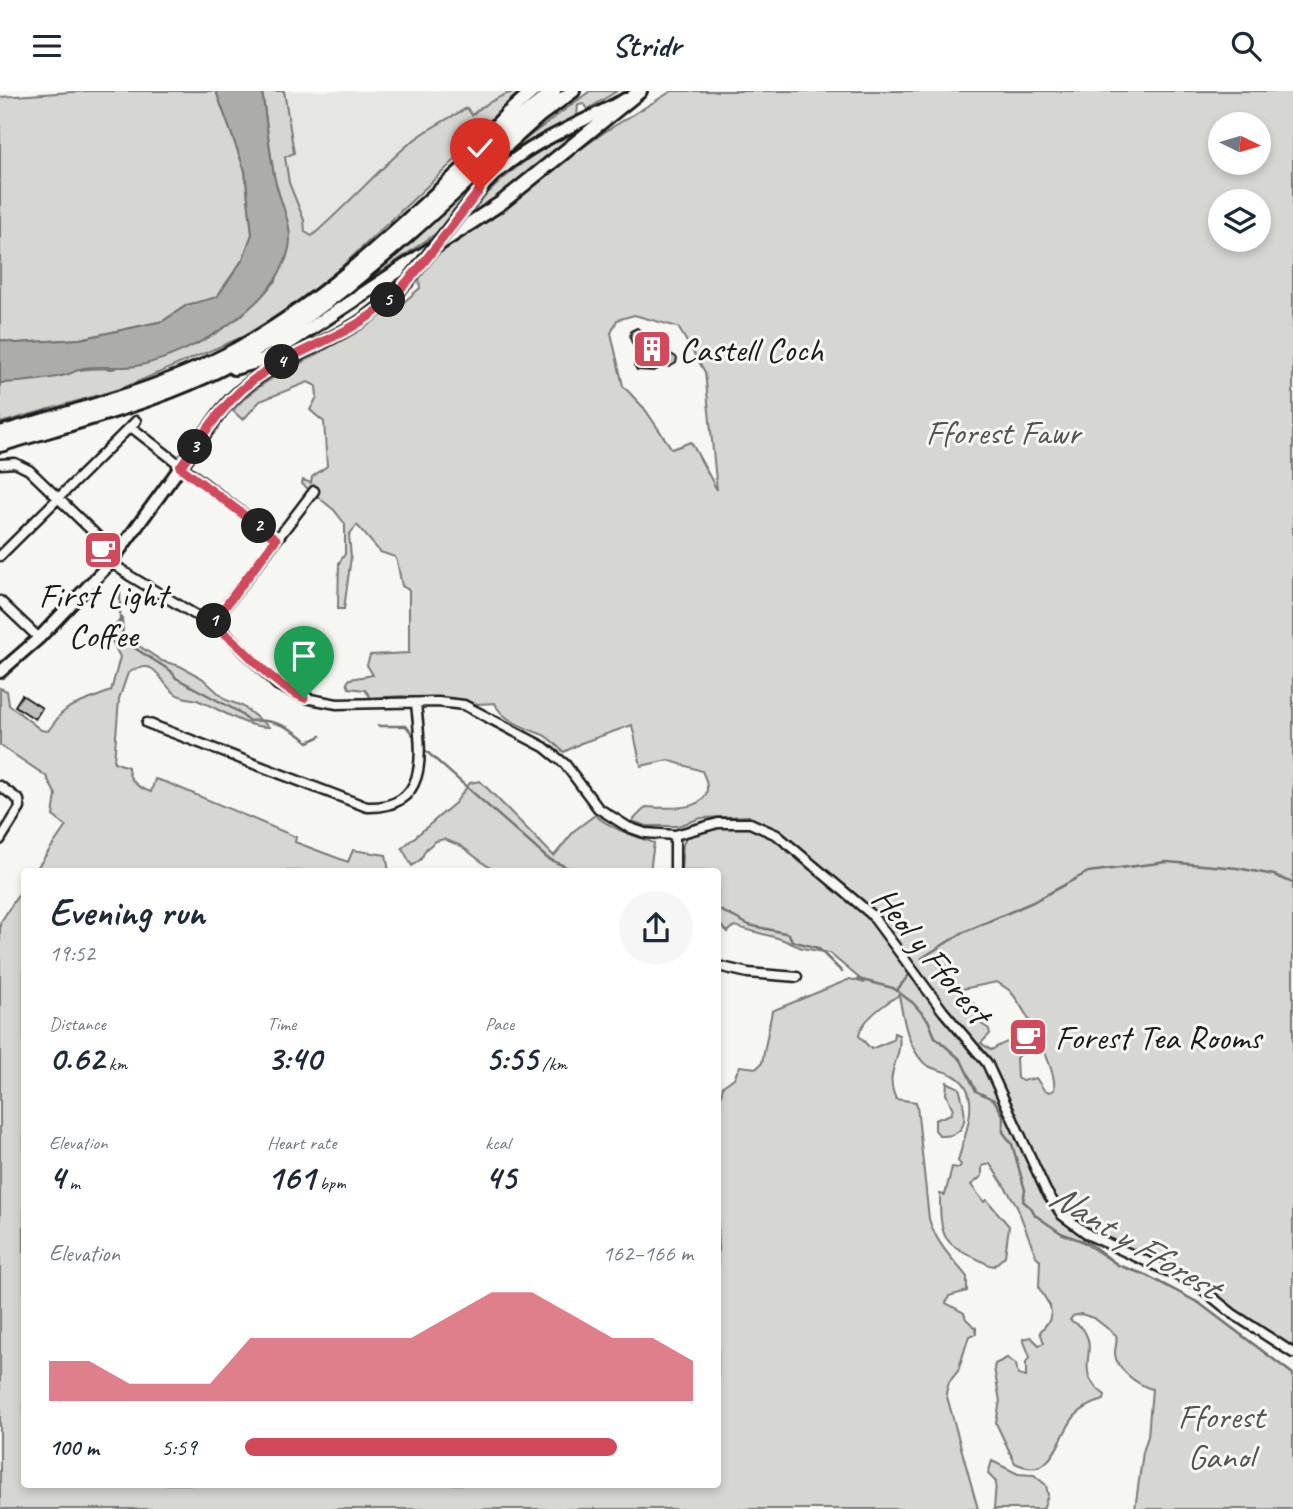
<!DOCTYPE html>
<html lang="en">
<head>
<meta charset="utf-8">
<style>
  body { margin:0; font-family:Caveat,sans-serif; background:#f6f6f7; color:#1f2937; height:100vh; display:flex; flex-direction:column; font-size:26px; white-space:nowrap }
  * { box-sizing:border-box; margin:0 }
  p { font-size:23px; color:#747a83 }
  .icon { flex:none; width:38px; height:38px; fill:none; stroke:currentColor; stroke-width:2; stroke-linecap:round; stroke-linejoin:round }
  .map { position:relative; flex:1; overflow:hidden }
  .side { position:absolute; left:21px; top:777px; width:700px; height:620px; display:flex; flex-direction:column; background:#fff; border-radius:7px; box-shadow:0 4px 10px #0003 }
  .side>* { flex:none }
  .needle { width:46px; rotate:95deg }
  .tools { position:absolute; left:1208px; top:21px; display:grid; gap:14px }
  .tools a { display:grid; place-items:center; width:63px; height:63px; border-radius:50%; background:#fff; box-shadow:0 4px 10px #0003; font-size:35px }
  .pin { position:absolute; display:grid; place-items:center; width:60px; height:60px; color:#fff; margin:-72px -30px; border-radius:50% 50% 50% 0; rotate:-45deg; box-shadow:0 0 7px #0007 }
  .pin .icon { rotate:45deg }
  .km { position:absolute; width:35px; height:35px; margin:-18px; border-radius:50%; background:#222; color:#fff; font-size:19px; line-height:35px; text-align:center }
  .round { display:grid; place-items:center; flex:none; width:74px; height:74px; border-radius:37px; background:#f6f6f7 }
  .overview { display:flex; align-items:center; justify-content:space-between; height:119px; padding:0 28px }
  h1 { font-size:38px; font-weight:800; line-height:52px }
  .metrics { display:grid; grid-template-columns:repeat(3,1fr); gap:10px; height:119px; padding:7px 28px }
  .metrics div { display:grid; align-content:center }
  .metrics b { font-size:35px; font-weight:800 }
  .metrics small { font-size:19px; font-weight:400 }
  .metrics p { font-size:19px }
  .chart { height:196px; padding:14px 28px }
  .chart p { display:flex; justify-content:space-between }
  .chart svg { width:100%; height:126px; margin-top:7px; fill:#d1495b; opacity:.7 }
  ul { padding:0 28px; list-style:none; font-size:23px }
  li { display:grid; grid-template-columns:112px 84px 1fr; align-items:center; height:52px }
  li i { height:18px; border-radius:9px; background:#d1495b }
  header { display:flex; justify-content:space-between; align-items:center; height:91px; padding:0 28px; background:#fff; font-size:32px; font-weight:800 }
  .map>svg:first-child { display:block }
  .built { fill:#e6e6e2 }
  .green { fill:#d6d6d2; stroke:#797977; stroke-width:2; fill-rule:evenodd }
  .water { fill:#acaca9; stroke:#727271; stroke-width:2 }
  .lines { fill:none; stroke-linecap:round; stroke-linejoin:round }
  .stream { stroke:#727271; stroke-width:2.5 }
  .building { fill:#c0c0bd; stroke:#1c1c1c; stroke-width:2 }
  .minor-casing { stroke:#1c1c1c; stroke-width:13 }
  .major-casing { stroke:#1c1c1c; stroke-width:16 }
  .highway-casing { stroke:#1c1c1c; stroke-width:18 }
  .minor { stroke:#f6f6f2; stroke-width:8 }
  .major { stroke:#f6f6f2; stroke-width:10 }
  .highway { stroke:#f6f6f2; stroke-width:12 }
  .major-bridge-casing { stroke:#1c1c1c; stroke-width:16; stroke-linecap:butt }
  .major-bridge { stroke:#f6f6f2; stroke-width:10 }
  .route-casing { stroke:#fff; stroke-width:14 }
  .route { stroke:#d1495b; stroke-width:9 }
  .labels { text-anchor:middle; stroke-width:6; stroke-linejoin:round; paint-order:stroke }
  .poi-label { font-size:35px; fill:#1c1c1c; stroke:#f6f6f2; text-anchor:start }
  .park-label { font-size:35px; fill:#545453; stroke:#f6f6f2 }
  .street-label { font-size:35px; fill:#1c1c1c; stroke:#f6f6f2 }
  .water-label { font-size:37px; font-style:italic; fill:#565654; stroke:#f6f6f2 }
</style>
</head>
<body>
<header><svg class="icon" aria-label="menu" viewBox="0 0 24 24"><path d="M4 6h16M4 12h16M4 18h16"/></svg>Stridr<svg class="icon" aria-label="search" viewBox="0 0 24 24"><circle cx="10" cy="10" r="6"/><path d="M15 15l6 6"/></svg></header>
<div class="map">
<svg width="1293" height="1418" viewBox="0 0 1293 1418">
  <rect width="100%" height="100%" fill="#f6f6f2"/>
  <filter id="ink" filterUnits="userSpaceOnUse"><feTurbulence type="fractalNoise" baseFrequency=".0143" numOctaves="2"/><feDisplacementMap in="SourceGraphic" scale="14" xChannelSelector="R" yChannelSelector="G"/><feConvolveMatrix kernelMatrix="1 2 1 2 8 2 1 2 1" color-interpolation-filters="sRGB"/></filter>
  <g filter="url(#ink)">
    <path class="built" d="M284 0H516L472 24 467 17 429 38 404 57 313 145 304 141V129L289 92 285 66 288 27Z"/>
    <path class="green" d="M87 0H216L245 80 252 143 243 168 216 207 187 214 163 230 80 248 16 252 0 249V6Z
      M262 0H284L294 62 285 66 289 92 304 129 305 141 312 145C344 117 372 86 403 58 422 41 445 29 467 17L472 24C484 13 507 0 523 0L496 24 454 70 335 182 261 238 123 297 0 332V292C39 291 75 274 113 278L239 227 276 190 289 137 274 87Z
      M590 0H617L588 18 584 13 578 14 577 25 539 45 502 71 473 97 438 141 358 197 527 47Z
      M672 0H1293V1262L1196 1193 1089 1144 1081 1150 1118 1174 1146 1184 1199 1212 1293 1283V1418H1135L1143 1361 1148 1345 1152 1298C1138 1294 1115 1278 1115 1262 1115 1255 1118 1251 1116 1244L1094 1227 1081 1223 1073 1225 1070 1229C1074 1232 1079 1233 1083 1238 1100 1263 1071 1279 1105 1304L1104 1309C1093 1312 1083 1317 1075 1325 1057 1346 1054 1391 1015 1372L996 1332 1000 1310 994 1277 995 1273 1007 1267 1016 1273 1018 1284 1026 1286V1271L1030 1266 1023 1248 1031 1246 1039 1254 1044 1252 1040 1241 1049 1230 1051 1222 1050 1215 1039 1197 1040 1169 1036 1165 1016 1113 990 1073 982 1075V1085L971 1094 984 1111 987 1109 1009 1135 1005 1165 994 1175 989 1174C945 1151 940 1155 940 1103L945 1104 952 1076 959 1077 961 1074 958 1070C964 1045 985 1000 953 984 944 979 930 979 923 971 907 954 903 926 899 904 886 912 860 930 859 945L871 958 893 949 894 942 899 944C903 968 883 981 896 1008L916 1011 917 1015 929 1128C936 1152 951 1166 967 1186V1200L949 1205 946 1212 964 1222 966 1228 976 1237V1243L969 1245 958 1280 949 1291 946 1302 978 1418H0V832L24 795V1393H718V1009H720L723 995 734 987 740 975 757 977 762 972 772 920 850 888 865 892 829 862 802 857 781 848 734 835 728 841 718 832V780H681L683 753 689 740 750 731 749 725 701 727 678 735H647L632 730 646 716C673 718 723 721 702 680L668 669 641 675 632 634 581 652 564 661C557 656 549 645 541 643 527 638 500 628 495 612L477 613 402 605 371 607 365 599 349 597 347 592 350 588 373 584 367 574 370 564 409 562V499L402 495 397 470 395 466 380 461 357 434 349 444 351 466 344 518H338L339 472 345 463V433L334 419 302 393 303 389 311 392 312 386 327 375 324 331 310 319 317 306 316 295 308 291 260 310 243 329 233 320C251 296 282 282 308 268 340 251 371 233 400 211H404L420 197 419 186 444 155 606 40ZM1220 33H1258V72H1220ZM1220 110H1258V149H1220ZM634 224 678 236 705 281 717 399 691 351 672 358 644 317 623 295 611 242 617 229ZM997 891C1001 894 1007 897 1010 900 1024 916 1058 979 1054 999L1050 1001 1044 999 1036 987 1022 990 1017 987 1016 967 1024 961 1022 954C1009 947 1003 953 991 959L981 952 990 943 989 938 980 932 982 920 957 899Z
      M602 26 516 93 467 126C508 75 545 55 602 26Z
      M122 527 123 542 127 547 162 570 180 575 202 587 226 609 242 615 269 636C245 637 219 617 197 609 190 607 181 607 176 603 157 591 159 564 128 582L119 608 114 671 128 676C128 690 139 697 151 701L155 688 168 692 296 746 295 751 348 771 353 759 386 764 389 780H35L66 735 53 725 56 704 46 685 0 654V597L7 600 9 614 41 639 48 640 61 623 70 616 111 600 120 566 108 542Z
      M480 690 554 765 575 739 595 724C613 739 633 744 654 752L650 780H494L461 755 444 748 436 750 426 758 421 768 412 775 402 757 455 712 470 692Z
      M947 991 959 997C966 1019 972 1046 940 1045L935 1039V1029L951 1023 953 1018 946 1003Z
      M992 1370 1018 1383 1034 1384 1046 1394 1048 1404 1043 1418H994L996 1391 988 1383Z"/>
    <path class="water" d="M216 0H262C266 28 269 56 274 84 278 108 294 133 289 157 278 214 190 265 136 275 119 278 101 274 84 277 78 278 74 281 69 283 48 289 22 291 0 292V249L16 252 80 248 163 230 187 214 217 206 243 168 252 143 245 80Z"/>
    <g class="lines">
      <path class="stream" d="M120 495V534L125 551 171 580 176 587 237 620 249 630C271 627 292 636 308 651L321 645
        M378 635H406L413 644
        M426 660 547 767 568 777 586 780
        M718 818 749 834 789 843 792 850 818 857 842 881
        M922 867 962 842 1033 811 1088 781 1167 771 1237 777 1274 784 1293 792
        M858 888 893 897 913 912 928 929 935 946 961 969 976 1000 994 1009 1003 1024V1041L1012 1053 1025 1099 1023 1110 1032 1118 1035 1124 1061 1142 1090 1153 1118 1174 1146 1184 1199 1212 1293 1283
        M897 899 908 885"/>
    </g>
    <path class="building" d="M637 237 647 244 655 242 664 247 667 260 677 267 676 272 669 276 659 272 658 278 654 280 637 279 634 274 638 265 630 247 631 240Z
      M22 604 42 617 35 628 15 615Z"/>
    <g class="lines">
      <g class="minor-casing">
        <path id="minor" d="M131 336 276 448
          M0 373 15 372 29 379 117 464
          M0 465 136 330
          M111 471 130 485 226 542 277 594 305 607 337 613 438 611 464 614 544 656 565 673 598 717 628 736 645 742 675 744 718 732H750L777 744 871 823 943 920 987 972 1046 1100 1062 1124 1089 1144 1196 1193 1233 1223 1293 1262
          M0 510 39 547
          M212 533 314 400
          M147 632 367 716C433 718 420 656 416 612
          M0 695 19 709 20 717 0 749
          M675 780V744
          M718 875 748 882 797 886"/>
      </g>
      <g class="major-casing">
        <path id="major" d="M460 123C472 109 483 94 497 82 534 49 582 32 625 8
          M0 581 39 547 111 471 222 319C258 274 311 261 358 232 377 220 392 206 408 190"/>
      </g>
      <g class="highway-casing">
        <path id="highway" d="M468 65 507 23 533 0
          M234 277 263 269 501 112 640 0
          M0 342C84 317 172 296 248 252 363 186 450 80 554 0
          M0 354C69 333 141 315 206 285 334 225 435 117 539 25L573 0"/>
      </g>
      <use href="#minor" class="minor"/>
      <use href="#major" class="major"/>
      <use href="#highway" class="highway"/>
      <g class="major-bridge-casing">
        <path id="major-bridge" d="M408 190 460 123"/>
      </g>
      <use href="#major-bridge" class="major-bridge"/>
    </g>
  </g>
  <g class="lines" filter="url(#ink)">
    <g class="route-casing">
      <path id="route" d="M304 607C263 589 248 556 212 533L276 448 180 376C204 343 226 307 260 284 299 257 349 245 385 213 421 180 449 137 480 99"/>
    </g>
    <use href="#route" class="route"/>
  </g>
  <defs>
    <g id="building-square" transform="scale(2.0125)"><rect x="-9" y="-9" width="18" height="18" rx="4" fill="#d1495b" stroke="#f6f6f2"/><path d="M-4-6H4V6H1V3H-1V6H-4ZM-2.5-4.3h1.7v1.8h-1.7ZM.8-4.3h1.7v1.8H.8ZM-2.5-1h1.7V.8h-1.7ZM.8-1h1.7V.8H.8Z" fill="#fff"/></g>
    <g id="cafe-square" transform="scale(2.0125)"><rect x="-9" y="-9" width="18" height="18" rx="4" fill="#d1495b" stroke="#f6f6f2"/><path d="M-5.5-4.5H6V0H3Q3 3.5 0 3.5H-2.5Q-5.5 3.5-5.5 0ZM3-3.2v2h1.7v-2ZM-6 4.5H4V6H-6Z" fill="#fff"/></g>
  </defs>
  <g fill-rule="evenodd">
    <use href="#building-square" x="652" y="258"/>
    <use href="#cafe-square" x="103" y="459"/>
    <use href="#cafe-square" x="1028" y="946"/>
  </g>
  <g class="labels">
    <g class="poi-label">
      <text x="679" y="270">Castell Coch</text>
      <text x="103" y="516" text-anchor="middle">First Light<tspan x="103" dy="40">Coffee</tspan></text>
      <text x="1055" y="958">Forest Tea Rooms</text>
    </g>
    <g class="park-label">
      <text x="1003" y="353">Fforest Fawr</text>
      <text x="1221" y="1337">Fforest<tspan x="1221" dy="40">Ganol</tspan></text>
    </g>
    <g class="street-label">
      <text transform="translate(932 864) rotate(51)" y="12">Heol y Fforest</text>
    </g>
    <g class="water-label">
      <text transform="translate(1135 1149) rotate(31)" y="13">Nant y Fforest</text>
    </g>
  </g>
</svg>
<div class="tools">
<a><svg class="needle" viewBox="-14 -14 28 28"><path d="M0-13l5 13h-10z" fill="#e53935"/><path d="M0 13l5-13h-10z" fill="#747a83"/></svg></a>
<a><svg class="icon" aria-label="layers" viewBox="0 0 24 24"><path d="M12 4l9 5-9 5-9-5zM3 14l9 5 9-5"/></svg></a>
</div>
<div class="pin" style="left:304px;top:607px;background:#1e9e55"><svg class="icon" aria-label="arrive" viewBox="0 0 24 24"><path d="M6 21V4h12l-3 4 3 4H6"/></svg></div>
<div class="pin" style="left:480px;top:99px;background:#d93025"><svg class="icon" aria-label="check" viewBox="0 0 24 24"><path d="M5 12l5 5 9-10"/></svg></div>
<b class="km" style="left:214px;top:530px">1</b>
<b class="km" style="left:259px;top:435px">2</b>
<b class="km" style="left:195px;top:356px">3</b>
<b class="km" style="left:282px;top:271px">4</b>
<b class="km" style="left:388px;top:209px">5</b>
<section class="side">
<div class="overview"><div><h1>Evening run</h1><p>19:52</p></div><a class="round"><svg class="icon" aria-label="share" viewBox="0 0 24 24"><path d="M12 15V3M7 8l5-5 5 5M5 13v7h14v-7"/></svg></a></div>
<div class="metrics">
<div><p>Distance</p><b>0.62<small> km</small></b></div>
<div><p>Time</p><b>3:40</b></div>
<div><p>Pace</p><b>5:55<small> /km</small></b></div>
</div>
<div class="metrics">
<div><p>Elevation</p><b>4<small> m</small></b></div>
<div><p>Heart rate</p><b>161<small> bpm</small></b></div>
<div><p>kcal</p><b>45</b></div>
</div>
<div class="chart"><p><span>Elevation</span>162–166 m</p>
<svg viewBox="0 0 160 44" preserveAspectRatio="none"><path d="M0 44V30L10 30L20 38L30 38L40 38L50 22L60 22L70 22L80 22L90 22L100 14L110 6L120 6L130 14L140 22L150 22L160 30V44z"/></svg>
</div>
<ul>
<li><b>100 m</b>5:59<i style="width:83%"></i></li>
</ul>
</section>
</div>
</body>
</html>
